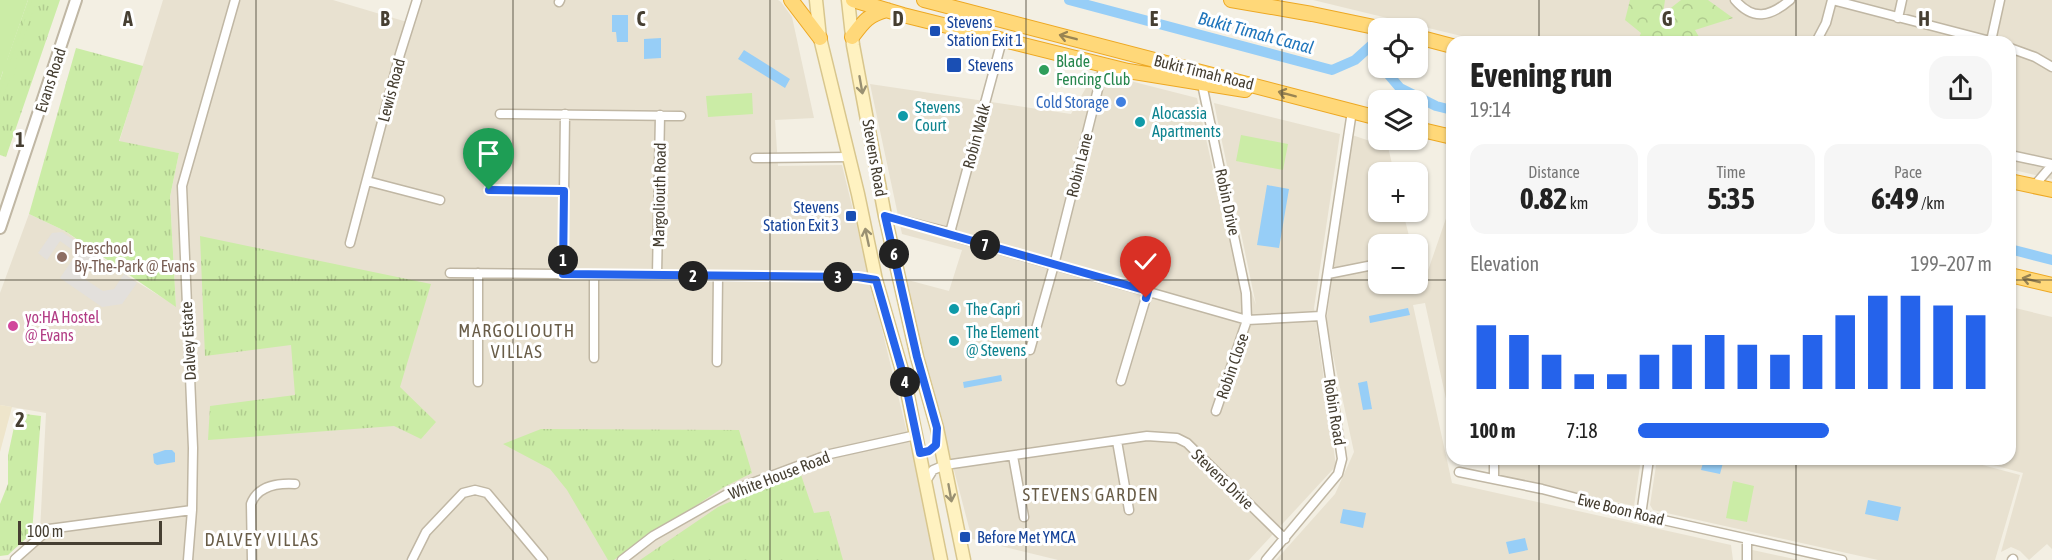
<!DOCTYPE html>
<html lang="en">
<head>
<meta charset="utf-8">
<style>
  body { margin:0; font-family:"Asap Condensed",sans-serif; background:#f6f6f6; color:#222; height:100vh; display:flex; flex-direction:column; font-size:22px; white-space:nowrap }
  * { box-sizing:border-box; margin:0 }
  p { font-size:20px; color:#767676 }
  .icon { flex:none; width:33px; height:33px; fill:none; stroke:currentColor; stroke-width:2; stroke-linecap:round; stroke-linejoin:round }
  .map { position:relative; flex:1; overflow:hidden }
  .panel { position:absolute; left:1446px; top:36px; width:570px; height:429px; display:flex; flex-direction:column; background:#fff; border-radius:18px; box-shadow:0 2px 4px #0004 }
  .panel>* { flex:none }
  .buttons { position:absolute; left:1368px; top:18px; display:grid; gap:12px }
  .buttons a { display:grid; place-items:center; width:60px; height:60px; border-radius:12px; background:#fff; box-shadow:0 2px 4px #0004; font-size:30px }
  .scale { position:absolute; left:18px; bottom:15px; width:144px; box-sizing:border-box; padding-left:6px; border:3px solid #463f32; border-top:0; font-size:16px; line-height:21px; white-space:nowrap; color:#463f32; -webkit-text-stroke:4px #fff; paint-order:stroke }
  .pin { position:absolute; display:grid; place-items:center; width:51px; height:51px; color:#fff; margin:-62px -26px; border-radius:50% 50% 50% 0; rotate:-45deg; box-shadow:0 0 6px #0007 }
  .pin .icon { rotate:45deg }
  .km { position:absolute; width:30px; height:30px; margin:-15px; border-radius:50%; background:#222; color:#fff; font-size:16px; line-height:30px; text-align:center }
  .round { display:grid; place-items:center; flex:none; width:63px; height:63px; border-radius:18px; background:#f6f6f6 }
  .overview { display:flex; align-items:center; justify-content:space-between; height:102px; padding:0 24px }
  h1 { font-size:33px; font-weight:700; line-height:45px }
  .metrics { display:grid; grid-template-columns:repeat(3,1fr); gap:9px; height:102px; padding:6px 24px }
  .metrics div { display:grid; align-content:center; border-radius:15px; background:#f6f6f6; text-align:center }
  .metrics b { font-size:30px; font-weight:700 }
  .metrics small { font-size:16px; font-weight:400 }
  .metrics p { font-size:16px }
  .chart { height:168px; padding:12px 24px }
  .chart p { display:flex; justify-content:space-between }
  .chart svg { width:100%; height:108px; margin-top:6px; stroke:#2563eb; stroke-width:6 }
  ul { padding:0 24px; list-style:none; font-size:20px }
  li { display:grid; grid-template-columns:96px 72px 1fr; align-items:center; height:45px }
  li i { height:15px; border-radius:8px; background:#2563eb }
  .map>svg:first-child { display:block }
  .residential { fill:#e8e1d0 }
  .education { fill:#eee5cb }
  .grass { fill:url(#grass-tufts) }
  .forest { fill:url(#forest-crowns) }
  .garden { fill:#cbeca6 }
  .parking { fill:#e3e0dc }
  .water { fill:#97cef7 }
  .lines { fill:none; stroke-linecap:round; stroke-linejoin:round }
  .canal { stroke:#97cef7; stroke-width:10 }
  .minor-casing { stroke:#c0b7a4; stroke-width:11 }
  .tertiary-casing { stroke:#c0b7a4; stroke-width:14 }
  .secondary-casing { stroke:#d8c68d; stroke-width:15 }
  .trunk-casing { stroke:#eda823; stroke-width:16 }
  .minor { stroke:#fff; stroke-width:8 }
  .tertiary { stroke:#fff; stroke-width:10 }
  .secondary { stroke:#fff2c1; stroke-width:12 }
  .trunk { stroke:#ffd879; stroke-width:14 }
  .oneway { stroke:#998452 }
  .oneway2 { stroke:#999072 }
  .route-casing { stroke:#fff; stroke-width:12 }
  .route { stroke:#2563eb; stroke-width:8 }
  .grid { fill:none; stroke:#463f32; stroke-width:1.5; stroke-opacity:0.55 }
  .transit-dot { fill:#1a4fb4; stroke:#fff; stroke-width:2 }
  .leisure-dot { fill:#2e9e5b; stroke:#fff; stroke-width:2 }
  .shop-dot { fill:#3f7fe0; stroke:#fff; stroke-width:2 }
  .culture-dot { fill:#0f9aa8; stroke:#fff; stroke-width:2 }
  .education-dot { fill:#8d6e63; stroke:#fff; stroke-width:2 }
  .hotel-dot { fill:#d1479c; stroke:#fff; stroke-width:2 }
  .labels { text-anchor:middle; stroke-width:6; stroke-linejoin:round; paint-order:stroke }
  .transit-label { font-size:16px; fill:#164399; stroke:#fff; text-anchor:start }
  .leisure-label { font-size:16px; fill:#27864d; stroke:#fff; text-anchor:start }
  .street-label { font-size:16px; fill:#463f32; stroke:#fff }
  .shop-label { font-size:16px; fill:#366cbe; stroke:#fff; text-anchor:end }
  .culture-label { font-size:16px; fill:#0d838f; stroke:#fff; text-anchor:start }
  .education-label { font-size:16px; fill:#785e54; stroke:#fff; text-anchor:start }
  .hotel-label { font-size:16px; fill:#b23c85; stroke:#fff; text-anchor:start }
  .water-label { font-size:18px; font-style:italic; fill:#2176bc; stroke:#fff }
  .neighbourhood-label { font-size:18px; letter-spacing:1.5px; fill:#695d48; stroke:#fff }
  .grid-label { font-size:20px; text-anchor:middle; font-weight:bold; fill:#463f32; stroke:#fff; stroke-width:6; stroke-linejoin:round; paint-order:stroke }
</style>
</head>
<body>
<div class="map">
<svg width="2052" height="560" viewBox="0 0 2052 560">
  <defs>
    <pattern id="grass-tufts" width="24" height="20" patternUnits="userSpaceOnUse" patternTransform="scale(1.5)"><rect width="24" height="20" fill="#cbeca6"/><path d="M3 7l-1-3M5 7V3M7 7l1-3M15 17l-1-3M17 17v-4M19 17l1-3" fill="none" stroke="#b0cb8f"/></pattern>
    <pattern id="forest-crowns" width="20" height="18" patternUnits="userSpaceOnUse" patternTransform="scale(1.5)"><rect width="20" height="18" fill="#cbeca6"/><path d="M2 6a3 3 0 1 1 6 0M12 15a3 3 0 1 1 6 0" fill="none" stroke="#b0cb8f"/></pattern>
  </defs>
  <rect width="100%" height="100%" fill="#f3efe3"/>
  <path class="residential" d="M163 0H333L407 22 418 0H778L781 2 792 17 814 118 775 120 778 166 842 165 938 560H0L12 559 40 532 46 413 0 405V293L29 214 65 231 129 277 176 306 170 197 179 153 119 142Z
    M1313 0H2052V179L2010 169V42H1486Z
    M1095 72 1197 98 1217 188 1256 305 1214 103 1340 134 1314 308 1336 466 1249 560H1058L972 539 904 279 949 291 962 250 902 234 870 84 1071 114Z
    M1352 135 1388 147 1394 172H1378V212H1403L1411 244H1378V284H1418V273L1422 288 1452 201V409L1448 408 1425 303 1413 305 1452 483 1731 545 1733 560H1276L1335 494 1354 452 1326 323Z
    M2015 308 2052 317V549L2047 544 2029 560 2020 551 2011 547 2001 552 2023 473 1971 459H2010V326Z
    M1497 459H1641L1634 506 1497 475Z
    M1657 459H1960L2020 475 1995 560H1878L1653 510 1650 505Z
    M1748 549 1799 560H1749Z"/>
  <path class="education" d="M0 405 12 407 0 452Z"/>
  <path class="grass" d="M28 0H60L6 157 0 155V80Z
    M76 48 143 66 119 141 179 153 170 197 176 307 65 231 29 214Z
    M200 236 431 284 400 387 436 422 421 439 394 426 208 440 210 406 295 395 291 345 205 356Z
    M17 413 41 416 32 533 8 555 0 556V504L8 484V455Z
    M541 429 739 430 752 473 724 487 614 560H608L567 490 550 469 503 444Z
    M800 472 814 513 829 511 843 560H640L718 507Z"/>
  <path class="forest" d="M1630 0H1665L1663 14 1681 0H1708L1733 18 1695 30 1702 42H1637L1641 33 1625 20Z"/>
  <path class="garden" d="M0 0H28L7 61 10 62 32 0 36 2 15 63 17 65 13 78H10L0 106V93L6 76 3 75V71L0 80Z
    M752 93 753 114 708 117 706 96Z
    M1241 135 1288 144 1283 170 1236 161Z
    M1733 481 1754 486 1747 522 1726 518Z"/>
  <path class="parking" d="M62 232 95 254 80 276 103 291 114 289 124 274 137 283 122 304 102 307 60 278 77 253 60 241 47 260 38 253 52 233Z"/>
  <path class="water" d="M612 15H628V42H617L616 32H612Z
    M661 38V58L644 59V39Z
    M744 50 790 79 785 88 738 59Z
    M1267 185 1289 189 1279 248 1257 245Z
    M1408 308 1410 315 1370 323 1369 316Z
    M1001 375 1002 381 964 388 963 382Z
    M1367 381 1372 409 1363 410 1358 383Z
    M165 450H172L175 453V462L157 465 154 463 153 454Z
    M1704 459H1724L1720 474 1701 470Z
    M1868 500 1901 507 1898 521 1865 514Z
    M1343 509 1366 513 1363 528 1340 523Z
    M1525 538 1528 550 1509 554 1506 542Z"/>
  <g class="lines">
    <path class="canal" d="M1069 0 1332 70 1355 60 1375 42
      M1375 42 1378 60
      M1383 68 1400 88 1436 106 1452 110
      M2010 249 2052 260"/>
    <g class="minor-casing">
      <path id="minor" d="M1735 0C1753 21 1770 17 1790 0
        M1836 1 1994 42
        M559 2 560 0
        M1898 18 1902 0
        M1991 41 2000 0
        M1816 42 1826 23 1832 0
        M2010 48 2035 57 2052 67
        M1202 84 1246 293 1247 320 1216 411
        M500 114 681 116
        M2010 155 2052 164
        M755 158 849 157
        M367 181 440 200
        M2034 186 2052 165
        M489 190 564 191
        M885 216 952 233 956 237 1247 320 1321 316
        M952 233 951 229 1001 44 1003 40
        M350 243 400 54 417 0
        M450 273 858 277 876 280
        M563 274 565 114
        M1328 274 1378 264
        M657 275 660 115
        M1030 350 1054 265 1104 65
        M594 358V275
        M717 362 718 276
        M1121 381 1148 291
        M478 382V273
        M1117 441 1129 510
        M1013 456 1024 517
        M1459 472 1542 489 1641 515 1842 560
        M1494 479V459
        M926 481 933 470 945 465 1147 436 1177 438 1187 443 1285 539
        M1641 515 1649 459
        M15 559 49 529 192 510
        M188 560 192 510 193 448 182 186 235 0
        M252 560 251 504C258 485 278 483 295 484
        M412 560 426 532 463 493 475 490 487 493 543 560
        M622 560 653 536 736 489 830 454 916 435
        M1266 560 1338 474 1342 459 1321 316 1352 111
        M1747 560V540
        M2012 560 2013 559"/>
    </g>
    <g class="tertiary-casing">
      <path id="tertiary" d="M0 228 76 0"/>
    </g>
    <g class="secondary-casing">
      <path id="secondary" d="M816 0 820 38 858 194 876 280 905 381 941 560
        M848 0 853 45 885 216 917 357 937 428 964 560"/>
    </g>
    <g class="trunk-casing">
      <path id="trunk" d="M791 0 820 38
        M853 0 903 15 1128 71 1245 90
        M924 0 1378 118
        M1231 0 1312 14 1379 28
        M852 37C864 21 868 15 887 10
        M1418 37 1452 46
        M1418 129 1452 137
        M2010 181 2052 190
        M2010 275 2052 285"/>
    </g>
    <use href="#minor" class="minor"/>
    <use href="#tertiary" class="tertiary"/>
    <use href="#secondary" class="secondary"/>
    <use href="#trunk" class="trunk"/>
  </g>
  <defs><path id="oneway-shaft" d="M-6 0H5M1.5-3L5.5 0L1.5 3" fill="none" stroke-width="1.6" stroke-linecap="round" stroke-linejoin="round" transform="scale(1.5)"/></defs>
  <g class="oneway">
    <use href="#oneway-shaft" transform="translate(1068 37) rotate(-166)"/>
    <use href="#oneway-shaft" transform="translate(1287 94) rotate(-165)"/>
    <use href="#oneway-shaft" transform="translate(2031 280) rotate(-166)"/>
  </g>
  <g class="oneway2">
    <use href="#oneway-shaft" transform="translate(861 85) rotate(80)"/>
    <use href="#oneway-shaft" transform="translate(867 237) rotate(-102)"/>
    <use href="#oneway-shaft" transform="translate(950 493) rotate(80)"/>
  </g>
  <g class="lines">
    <g class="route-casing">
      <path id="route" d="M489 190 564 191 563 274 858 277 876 280 905 381 920 453 929 451 936 445 937 428 917 357 885 216 1148 291 1146 298"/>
    </g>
    <use href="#route" class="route"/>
  </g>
  <path class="grid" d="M256 0V560M513 0V560M770 0V560M1026 0V560M1282 0V560M1539 0V42M1796 0V42M0 280H1378M1418 280H1452M2010 280H2052M1539 459V560M1796 459V560"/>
  <g class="transit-dot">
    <rect x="929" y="25" width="12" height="12" rx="3"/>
    <rect x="946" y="57" width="16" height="16" rx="3"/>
    <rect x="845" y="210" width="12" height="12" rx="3"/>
    <rect x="959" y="531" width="12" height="12" rx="3"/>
  </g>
  <circle class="leisure-dot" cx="1044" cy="70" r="6"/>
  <circle class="shop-dot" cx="1121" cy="102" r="6"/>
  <g class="culture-dot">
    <circle cx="903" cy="116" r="6"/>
    <circle cx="1140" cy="122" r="6"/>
    <circle cx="954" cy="309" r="6"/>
    <circle cx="954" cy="341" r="6"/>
  </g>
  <circle class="education-dot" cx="62" cy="257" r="6"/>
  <circle class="hotel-dot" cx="13" cy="326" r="6"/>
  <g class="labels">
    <g class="transit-label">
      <text x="947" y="28">Stevens<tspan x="947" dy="18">Station Exit 1</tspan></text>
      <text x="968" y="71">Stevens</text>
      <text x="839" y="213" text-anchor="end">Stevens<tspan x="839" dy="18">Station Exit 3</tspan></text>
      <text x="977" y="543">Before Met YMCA</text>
    </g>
    <g class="leisure-label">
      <text x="1056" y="67">Blade<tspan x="1056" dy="18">Fencing Club</tspan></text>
    </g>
    <g class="street-label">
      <text transform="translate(1204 72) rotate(14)" y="6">Bukit Timah Road</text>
      <text transform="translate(50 80) rotate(-72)" y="6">Evans Road</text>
      <text transform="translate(391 90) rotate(-75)" y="6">Lewis Road</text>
      <text transform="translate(976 136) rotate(-75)" y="6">Robin Walk</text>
      <text transform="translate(875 158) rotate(80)" y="6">Stevens Road</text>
      <text transform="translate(1079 165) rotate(-76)" y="6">Robin Lane</text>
      <text transform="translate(659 195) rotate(-89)" y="6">Margoliouth Road</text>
      <text transform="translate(1228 202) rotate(78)" y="6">Robin Drive</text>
      <text transform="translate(188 341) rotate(-93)" y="6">Dalvey Estate</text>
      <text transform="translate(1232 366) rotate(-71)" y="6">Robin Close</text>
      <text transform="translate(1335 412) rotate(81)" y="6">Robin Road</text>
      <text transform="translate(779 475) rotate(-21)" y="6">White House Road</text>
      <text transform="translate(1223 479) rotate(44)" y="6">Stevens Drive</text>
      <text transform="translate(1621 509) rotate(14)" y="6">Ewe Boon Road</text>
    </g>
    <g class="shop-label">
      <text x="1109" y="108">Cold Storage</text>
    </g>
    <g class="culture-label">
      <text x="915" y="113">Stevens<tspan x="915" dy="18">Court</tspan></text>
      <text x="1152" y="119">Alocassia<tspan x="1152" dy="18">Apartments</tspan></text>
      <text x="966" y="315">The Capri</text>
      <text x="966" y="338">The Element<tspan x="966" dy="18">@ Stevens</tspan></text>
    </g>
    <g class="education-label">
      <text x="74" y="254">Preschool<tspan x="74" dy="18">By-The-Park @ Evans</tspan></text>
    </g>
    <g class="hotel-label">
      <text x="25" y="323">yo:HA Hostel<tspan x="25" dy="18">@ Evans</tspan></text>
    </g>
    <g class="water-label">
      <text transform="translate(1256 33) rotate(15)" y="6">Bukit Timah Canal</text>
    </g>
    <g class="neighbourhood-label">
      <text x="517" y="337">MARGOLIOUTH<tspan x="517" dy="21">VILLAS</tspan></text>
      <text x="1091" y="501">STEVENS GARDEN</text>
      <text x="262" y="546">DALVEY VILLAS</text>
    </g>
  </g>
  <g class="grid-label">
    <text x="128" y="26">A</text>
    <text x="385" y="26">B</text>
    <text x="641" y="26">C</text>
    <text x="898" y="26">D</text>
    <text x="1154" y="26">E</text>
    <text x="1667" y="26">G</text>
    <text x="1924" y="26">H</text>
    <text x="20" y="147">1</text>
    <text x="20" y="427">2</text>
  </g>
</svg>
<div class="buttons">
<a><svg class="icon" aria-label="locate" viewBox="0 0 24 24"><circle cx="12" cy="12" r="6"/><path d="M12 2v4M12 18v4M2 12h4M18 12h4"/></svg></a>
<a><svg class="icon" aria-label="layers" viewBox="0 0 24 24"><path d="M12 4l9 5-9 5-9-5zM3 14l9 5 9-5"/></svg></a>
<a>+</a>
<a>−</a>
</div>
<div class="scale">100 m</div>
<div class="pin" style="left:489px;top:190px;background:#1e9e55"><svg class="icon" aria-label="arrive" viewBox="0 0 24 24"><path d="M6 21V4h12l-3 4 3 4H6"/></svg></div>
<div class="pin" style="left:1146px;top:298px;background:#d93025"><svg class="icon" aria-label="check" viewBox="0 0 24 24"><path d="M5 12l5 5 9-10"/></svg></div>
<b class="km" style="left:563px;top:260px">1</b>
<b class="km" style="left:693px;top:276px">2</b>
<b class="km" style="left:838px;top:277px">3</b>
<b class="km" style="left:905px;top:382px">4</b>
<b class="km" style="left:894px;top:254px">6</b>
<b class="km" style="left:985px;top:245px">7</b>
<section class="panel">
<div class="overview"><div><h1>Evening run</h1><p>19:14</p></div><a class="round"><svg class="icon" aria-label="share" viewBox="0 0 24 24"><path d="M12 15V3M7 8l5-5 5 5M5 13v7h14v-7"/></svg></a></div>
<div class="metrics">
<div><p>Distance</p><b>0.82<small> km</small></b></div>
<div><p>Time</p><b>5:35</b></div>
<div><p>Pace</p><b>6:49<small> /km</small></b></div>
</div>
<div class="chart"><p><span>Elevation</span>199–207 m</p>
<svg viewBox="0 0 160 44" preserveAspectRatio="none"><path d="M5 44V18M15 44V22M25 44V30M35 44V38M45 44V38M55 44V30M65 44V26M75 44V22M85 44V26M95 44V30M105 44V22M115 44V14M125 44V6M135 44V6M145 44V10M155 44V14"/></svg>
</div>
<ul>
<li><b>100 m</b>7:18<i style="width:54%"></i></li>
</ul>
</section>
</div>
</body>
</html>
